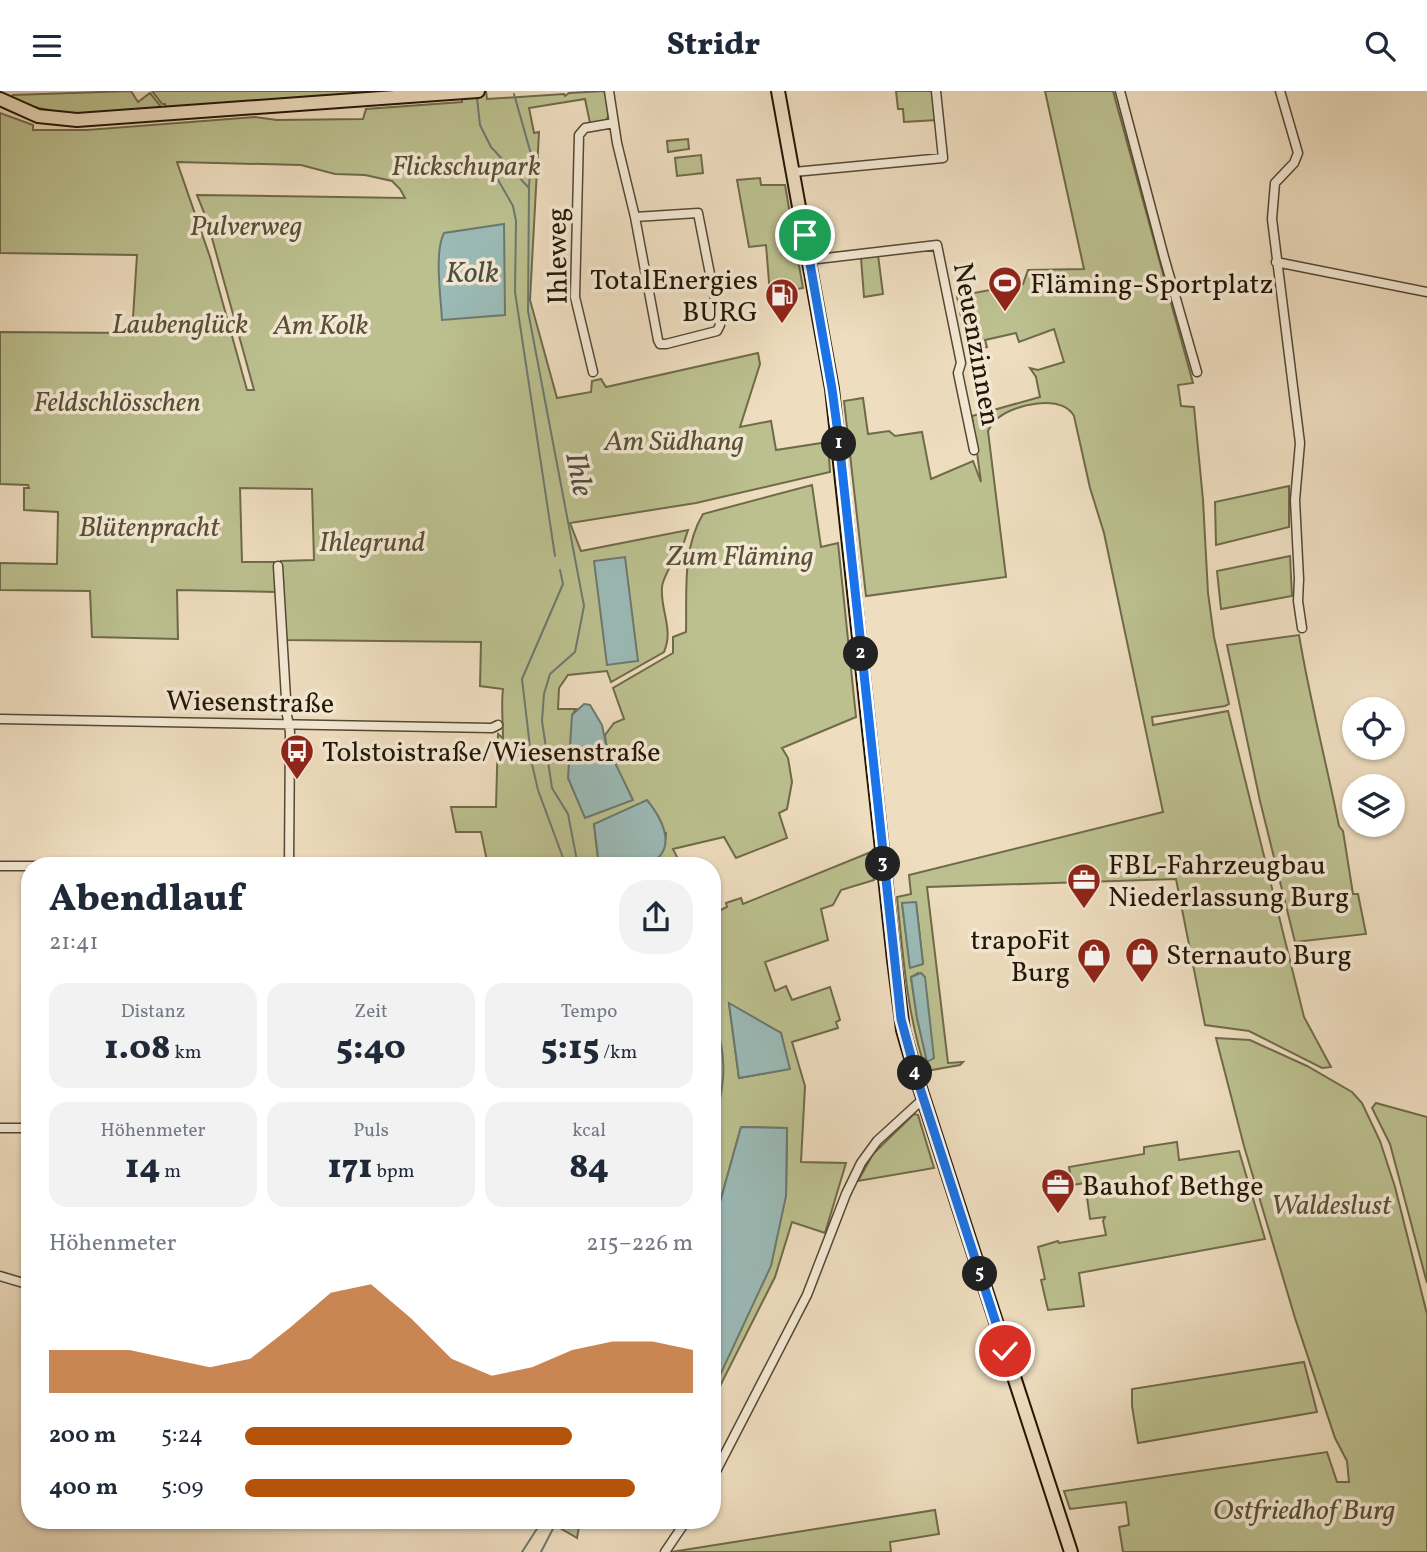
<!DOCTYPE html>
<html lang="de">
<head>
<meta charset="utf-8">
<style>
  body { margin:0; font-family:Vollkorn,serif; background:#f2f2f3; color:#1f2937; height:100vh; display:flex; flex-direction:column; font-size:26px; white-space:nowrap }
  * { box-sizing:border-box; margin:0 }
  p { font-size:23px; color:#747a83 }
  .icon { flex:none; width:38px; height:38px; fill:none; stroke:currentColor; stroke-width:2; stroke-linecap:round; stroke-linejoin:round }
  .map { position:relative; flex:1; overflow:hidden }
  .drawer { position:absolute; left:21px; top:766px; width:700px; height:672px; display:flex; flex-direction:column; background:#fff; border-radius:28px; box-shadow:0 2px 5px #0004 }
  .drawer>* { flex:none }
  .buttons { position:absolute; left:1342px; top:606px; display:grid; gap:14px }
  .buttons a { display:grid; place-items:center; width:63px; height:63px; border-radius:50%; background:#fff; box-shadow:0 2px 5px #0004; font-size:35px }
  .pin { position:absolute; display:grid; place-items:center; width:60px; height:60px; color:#fff; margin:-30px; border:4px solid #fff; border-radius:50%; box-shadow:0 2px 7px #0007 }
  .km { position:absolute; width:35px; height:35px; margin:-18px; border-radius:50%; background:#222; color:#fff; font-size:19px; line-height:35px; text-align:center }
  .round { display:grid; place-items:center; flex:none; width:74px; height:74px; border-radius:28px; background:#f2f2f3 }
  .summary { display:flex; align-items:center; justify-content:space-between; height:119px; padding:0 28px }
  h1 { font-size:38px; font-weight:800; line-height:52px }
  .metrics { display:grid; grid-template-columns:repeat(3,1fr); gap:10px; height:119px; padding:7px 28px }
  .metrics div { display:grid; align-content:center; border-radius:18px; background:#f2f2f3; text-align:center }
  .metrics b { font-size:35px; font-weight:800 }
  .metrics small { font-size:19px; font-weight:400 }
  .metrics p { font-size:19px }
  .chart { height:196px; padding:14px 28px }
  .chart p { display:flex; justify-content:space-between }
  .chart svg { width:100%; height:126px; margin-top:7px; fill:#b45309; opacity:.7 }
  ul { padding:0 28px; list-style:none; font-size:23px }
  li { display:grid; grid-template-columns:112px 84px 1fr; align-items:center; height:52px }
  li i { height:18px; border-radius:9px; background:#b45309 }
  header { display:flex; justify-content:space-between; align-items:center; height:91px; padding:0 28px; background:#fff; font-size:32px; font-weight:800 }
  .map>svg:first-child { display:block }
  .green { fill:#bcc08f; stroke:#6f6a4a; stroke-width:2; fill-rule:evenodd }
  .water { fill:#9bbbb8; stroke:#6b7970; stroke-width:2 }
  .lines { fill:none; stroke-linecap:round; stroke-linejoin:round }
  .stream { stroke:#6b7970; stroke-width:2 }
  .minor-casing { stroke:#554733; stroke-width:11 }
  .primary-casing { stroke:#221504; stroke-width:16 }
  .minor { stroke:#f4e9d5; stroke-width:8 }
  .primary { stroke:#eeddbf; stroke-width:12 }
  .route-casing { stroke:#fff; stroke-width:14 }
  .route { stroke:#1a73e8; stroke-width:9 }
  .labels { text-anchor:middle; stroke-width:7; stroke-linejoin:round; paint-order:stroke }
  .park-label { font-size:28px; font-style:italic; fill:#585135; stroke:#f4e9d5 }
  .street-label { font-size:28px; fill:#221504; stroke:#f4e9d5 }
  .poi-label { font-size:28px; fill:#221504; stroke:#f4e9d5; text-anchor:start }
  .water-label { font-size:30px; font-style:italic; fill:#4c4f43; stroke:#f4e9d5 }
</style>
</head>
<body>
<header><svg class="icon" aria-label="menu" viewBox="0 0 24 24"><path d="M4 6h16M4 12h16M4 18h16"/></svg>Stridr<svg class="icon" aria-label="search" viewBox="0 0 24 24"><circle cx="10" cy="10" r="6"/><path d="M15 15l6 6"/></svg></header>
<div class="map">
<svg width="1427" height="1461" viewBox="0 0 1427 1461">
  <rect width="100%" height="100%" fill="#eeddbf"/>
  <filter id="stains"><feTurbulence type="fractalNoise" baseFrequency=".00286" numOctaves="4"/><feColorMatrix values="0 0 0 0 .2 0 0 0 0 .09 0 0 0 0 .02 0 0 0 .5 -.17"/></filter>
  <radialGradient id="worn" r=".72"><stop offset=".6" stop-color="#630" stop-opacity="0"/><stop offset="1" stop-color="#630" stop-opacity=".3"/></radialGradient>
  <path class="green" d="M131 0 138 11 150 2 161 16C116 27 52 27 10 7L13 4Z
    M152 0H406L166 17 165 13H162Z
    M461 0H486L487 8 564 3 565 5 569 2 605 0 609 24 606 30 590 32 585 8 529 17 534 42 539 41 530 209 557 307 591 301 592 290 601 288 606 296 758 262 760 273 740 336 771 330 776 359 828 351 830 381 696 412 570 432 581 460 688 439 678 469H673C670 477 663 487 662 496 660 519 674 538 664 561L611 591 607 580 568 584 559 597 558 618H576L572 624 616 670 606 653 605 644 614 632 624 628 613 597 673 562V546L686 541C687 501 682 458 703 423L812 394 821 456 838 452 856 626 782 657 788 667 792 691 787 718 779 722 787 747 736 767 724 746 673 758 679 770 669 775H642C658 767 665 761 666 742L594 733 599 775H488L481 741H456L451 716H496L498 643 503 647C503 630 501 615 503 598L480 595 481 551 285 549 281 470 314 469 312 398 240 397 242 471H274L276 501 177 499 178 548 92 546 90 500 0 499V472L57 473 58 421 24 419V397H29L28 394 0 393V241L132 242 137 164 0 162V22L33 34V39H87L255 26 277 29 363 28 366 18 462 11ZM177 71 301 74 335 83 365 84 392 90 400 98 405 107 197 104 207 129 254 299H247L210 166Z
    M896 0H934L937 29 904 31 903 18H898Z
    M1045 0H1113L1193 292 1178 294 1181 315 1194 316 1203 409 1208 502 1214 546 1229 613 1225 615 1152 626 1153 634 1228 620 1304 926 1331 976 1322 977 1249 940 1205 934 1176 788 927 796 948 972 963 971 960 974 926 980C907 924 903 865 897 806L911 803 909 784 1163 721 1104 442 1090 397 1074 325C1061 303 1015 313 998 327 993 330 991 335 988 340L1006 486 866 505 844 310 863 307 868 343 889 340 895 345 922 341 931 388 973 370 981 391 972 325 1040 306 1036 286 1030 277 1038 279 1064 271 1054 238 1019 251 1016 242 985 249 987 256 968 261 957 205 1023 193 1028 179 1084 178ZM902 812H916L923 873 910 876ZM918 882 928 971 917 927 911 886Z
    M688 48 689 58 668 61 667 50Z
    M701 64 703 82 677 85 675 67Z
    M760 87 761 94H785L803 197 770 203 766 154 749 156 737 89Z
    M878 164 883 203 864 206 861 167Z
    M1289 395V436L1216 454 1215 411Z
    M1290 465 1292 505 1221 518 1217 480Z
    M1299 544C1310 610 1326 670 1339 735L1343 740 1353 803H1358L1366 843 1295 851 1260 710 1227 554Z
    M871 761 874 789 841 799 833 814 821 818 828 849 765 871 775 900 786 895 792 909 830 896 840 929 836 931 838 937 792 951 805 995 801 1071 846 1072 825 1142 792 1131 775 1186 714 1307 712 1306V1297L786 1105 787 1037 741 1036 712 1140V823L727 816 726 812 741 807 743 813ZM729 913 781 942 789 978 739 987Z
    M1216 947 1250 949 1307 975 1352 1001 1362 1012 1380 1050 1395 1096 1427 1223V1461H1123L1119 1436 1129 1434 1126 1411 1070 1418 1064 1400 1327 1361 1337 1391H1349L1347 1370 1335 1347 1295 1227 1244 1055Z
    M1376 1012 1427 1026V1192L1390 1053 1372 1017Z
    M914 1023 918 1024 934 1077 858 1090 873 1063Z
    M1177 1051 1179 1069 1239 1060 1265 1148 1079 1182 1084 1215 1048 1219 1041 1189 1045 1188 1038 1156 1058 1150 1059 1152 1106 1144 1103 1130 1105 1126 1090 1128 1085 1092 1072 1094 1069 1076 1144 1063V1056Z
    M1304 1271 1317 1321 1138 1352 1132 1315V1298Z
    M935 1419 939 1443 890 1451 891 1461H671Z
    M548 1430H580L577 1447Z"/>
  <path class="water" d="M504 133 505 224 442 229C441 207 434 161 444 142Z
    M625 466 638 570 607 574 594 470Z
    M584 613 590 614 602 634 606 653 633 709 585 727 568 687 572 624Z
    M647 709C664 730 680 763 643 775 630 779 612 775 599 775L594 733Z
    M916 811 923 873 910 877 902 812Z
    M921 882 925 886 934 967 927 971 917 927 911 886Z
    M729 912 781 942 790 978 739 987Z
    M741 1036 787 1037 786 1105 771 1175 714 1297 712 1140Z"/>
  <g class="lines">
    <path class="stream" d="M514 3 531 63 529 96
      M477 7 480 34 491 56 529 97 528 220 584 515 575 561 550 583 544 603 542 630 552 697 568 723 578 775
      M489 73 513 115 516 130 515 201 555 465
      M560 479 563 493 522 588 532 673 538 699 566 775
      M712 925C731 969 723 998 712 1042
      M522 1461 542 1430
      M541 1461 557 1430"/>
    <g class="minor-casing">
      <path id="minor" d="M609 0 617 52 635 126 658 249 660 253H666L717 240 720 234 698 122 635 126
        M1120 0 1164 166 1197 281
        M1280 0 1298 62 1294 72 1275 92 1272 128 1300 352 1295 409 1299 488 1298 510 1302 537
        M794 81 943 67 936 0
        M809 169 937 154 961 272 958 282 974 359
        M1276 171 1427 201
        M593 281 575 206 579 44 585 37 614 32
        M278 475 287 624 290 641 289 775
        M0 628 492 637 498 634
        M0 775H58
        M0 1037H30
        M0 1185 30 1194
        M712 1388 807 1204 846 1103 861 1072 877 1050 923 1008
        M665 1461 686 1430"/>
    </g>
    <g class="primary-casing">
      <path id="primary" d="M778 0 832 298 894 869 903 939 918 991 1071 1461
        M0 8 38 25 77 29 478 0"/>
    </g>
    <use href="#minor" class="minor"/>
    <use href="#primary" class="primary"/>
  </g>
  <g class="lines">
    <g class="route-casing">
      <path id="route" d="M805 144 832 298 839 350 901 928 918 991 1005 1260"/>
    </g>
    <use href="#route" class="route"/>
  </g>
  <defs>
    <g id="stadium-pin" transform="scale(1.75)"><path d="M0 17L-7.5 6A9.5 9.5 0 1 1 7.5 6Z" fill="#8f2418" stroke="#f4e9d5"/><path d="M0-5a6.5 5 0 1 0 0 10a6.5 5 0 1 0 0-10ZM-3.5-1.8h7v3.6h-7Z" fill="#fff"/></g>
    <g id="fuel-pin" transform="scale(1.75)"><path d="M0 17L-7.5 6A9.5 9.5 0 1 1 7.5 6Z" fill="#8f2418" stroke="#f4e9d5"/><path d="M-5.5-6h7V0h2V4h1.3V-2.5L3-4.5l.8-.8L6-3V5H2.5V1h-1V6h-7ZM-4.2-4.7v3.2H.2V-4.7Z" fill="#fff"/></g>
    <g id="bus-pin" transform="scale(1.75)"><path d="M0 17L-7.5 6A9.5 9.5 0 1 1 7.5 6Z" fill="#8f2418" stroke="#f4e9d5"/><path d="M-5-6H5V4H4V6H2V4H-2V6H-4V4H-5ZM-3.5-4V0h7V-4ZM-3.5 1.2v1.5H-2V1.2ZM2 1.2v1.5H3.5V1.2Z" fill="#fff"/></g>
    <g id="office-pin" transform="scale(1.75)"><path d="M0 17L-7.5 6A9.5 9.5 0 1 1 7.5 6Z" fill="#8f2418" stroke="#f4e9d5"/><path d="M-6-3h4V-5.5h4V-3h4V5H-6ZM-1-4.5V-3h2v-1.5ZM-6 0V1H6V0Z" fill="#fff"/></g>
    <g id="shop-pin" transform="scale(1.75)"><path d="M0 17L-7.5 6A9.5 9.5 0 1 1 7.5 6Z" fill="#8f2418" stroke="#f4e9d5"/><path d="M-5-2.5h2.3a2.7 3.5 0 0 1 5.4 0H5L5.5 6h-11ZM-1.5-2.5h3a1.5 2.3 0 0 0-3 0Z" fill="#fff"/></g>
  </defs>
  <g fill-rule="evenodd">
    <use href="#stadium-pin" x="1005" y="192"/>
    <use href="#fuel-pin" x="782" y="204"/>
    <use href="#bus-pin" x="297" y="660"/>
    <use href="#office-pin" x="1084" y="789"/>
    <use href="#shop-pin" x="1142" y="863"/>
    <use href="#shop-pin" x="1094" y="864"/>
    <use href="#office-pin" x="1058" y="1094"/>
  </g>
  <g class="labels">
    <g class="park-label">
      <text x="466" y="84">Flickschupark</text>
      <text x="246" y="144">Pulverweg</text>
      <text x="180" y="242">Laubenglück</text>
      <text x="321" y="243">Am Kolk</text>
      <text x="117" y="320">Feldschlösschen</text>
      <text x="674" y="359">Am Südhang</text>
      <text x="149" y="445">Blütenpracht</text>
      <text x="372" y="460">Ihlegrund</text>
      <text x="740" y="474">Zum Fläming</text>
      <text x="1331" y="1123">Waldeslust</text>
      <text x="1304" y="1428">Ostfriedhof Burg</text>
    </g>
    <g class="street-label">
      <text transform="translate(556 165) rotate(-91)" y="10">Ihleweg</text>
      <text transform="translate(978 253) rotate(80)" y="10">Neuenzinnen</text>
      <text transform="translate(250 610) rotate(1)" y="10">Wiesenstraße</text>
    </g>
    <g class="poi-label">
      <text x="758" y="198" text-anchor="end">TotalEnergies<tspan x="758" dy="32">BURG</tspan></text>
      <text x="1030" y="202">Fläming-Sportplatz</text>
      <text x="322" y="670">Tolstoistraße/Wiesenstraße</text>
      <text x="1108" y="783">FBL-Fahrzeugbau<tspan x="1108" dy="32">Niederlassung Burg</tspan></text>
      <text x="1070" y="858" text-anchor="end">trapoFit<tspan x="1070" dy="32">Burg</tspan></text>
      <text x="1166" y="873">Sternauto Burg</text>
      <text x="1082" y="1104">Bauhof Bethge</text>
    </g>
    <g class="water-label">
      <text x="472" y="191">Kolk</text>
      <text transform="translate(580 383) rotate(79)" y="10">Ihle</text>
    </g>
  </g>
  <rect width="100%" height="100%" filter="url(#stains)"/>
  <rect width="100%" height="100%" fill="url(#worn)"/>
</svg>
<div class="buttons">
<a><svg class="icon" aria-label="locate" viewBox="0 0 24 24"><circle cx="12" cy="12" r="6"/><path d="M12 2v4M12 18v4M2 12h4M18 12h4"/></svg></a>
<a><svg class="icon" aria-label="layers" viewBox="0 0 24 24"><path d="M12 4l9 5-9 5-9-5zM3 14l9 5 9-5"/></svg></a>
</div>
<div class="pin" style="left:805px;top:144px;background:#1e9e55"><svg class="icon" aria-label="arrive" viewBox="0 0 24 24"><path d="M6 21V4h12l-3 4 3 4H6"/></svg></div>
<div class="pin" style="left:1005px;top:1260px;background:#d93025"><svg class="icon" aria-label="check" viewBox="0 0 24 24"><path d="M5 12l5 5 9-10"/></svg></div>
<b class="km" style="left:839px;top:353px">1</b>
<b class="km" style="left:861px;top:563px">2</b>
<b class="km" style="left:883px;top:773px">3</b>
<b class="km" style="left:915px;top:982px">4</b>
<b class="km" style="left:980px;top:1183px">5</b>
<section class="drawer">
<div class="summary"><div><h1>Abendlauf</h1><p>21:41</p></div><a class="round"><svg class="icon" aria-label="share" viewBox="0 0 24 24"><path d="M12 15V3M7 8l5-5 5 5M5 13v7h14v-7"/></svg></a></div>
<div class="metrics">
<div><p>Distanz</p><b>1.08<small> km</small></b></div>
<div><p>Zeit</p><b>5:40</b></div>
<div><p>Tempo</p><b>5:15<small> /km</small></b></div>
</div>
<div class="metrics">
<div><p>Höhenmeter</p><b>14<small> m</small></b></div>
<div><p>Puls</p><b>171<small> bpm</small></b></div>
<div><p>kcal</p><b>84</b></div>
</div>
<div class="chart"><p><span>Höhenmeter</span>215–226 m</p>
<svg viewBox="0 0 160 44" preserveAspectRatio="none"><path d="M0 44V29L10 29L20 29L30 32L40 35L50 32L60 21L70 9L80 6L90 18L100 32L110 38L120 35L130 29L140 26L150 26L160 29V44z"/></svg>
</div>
<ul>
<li><b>200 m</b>5:24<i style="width:73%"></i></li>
<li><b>400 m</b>5:09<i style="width:87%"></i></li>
</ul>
</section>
</div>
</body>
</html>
